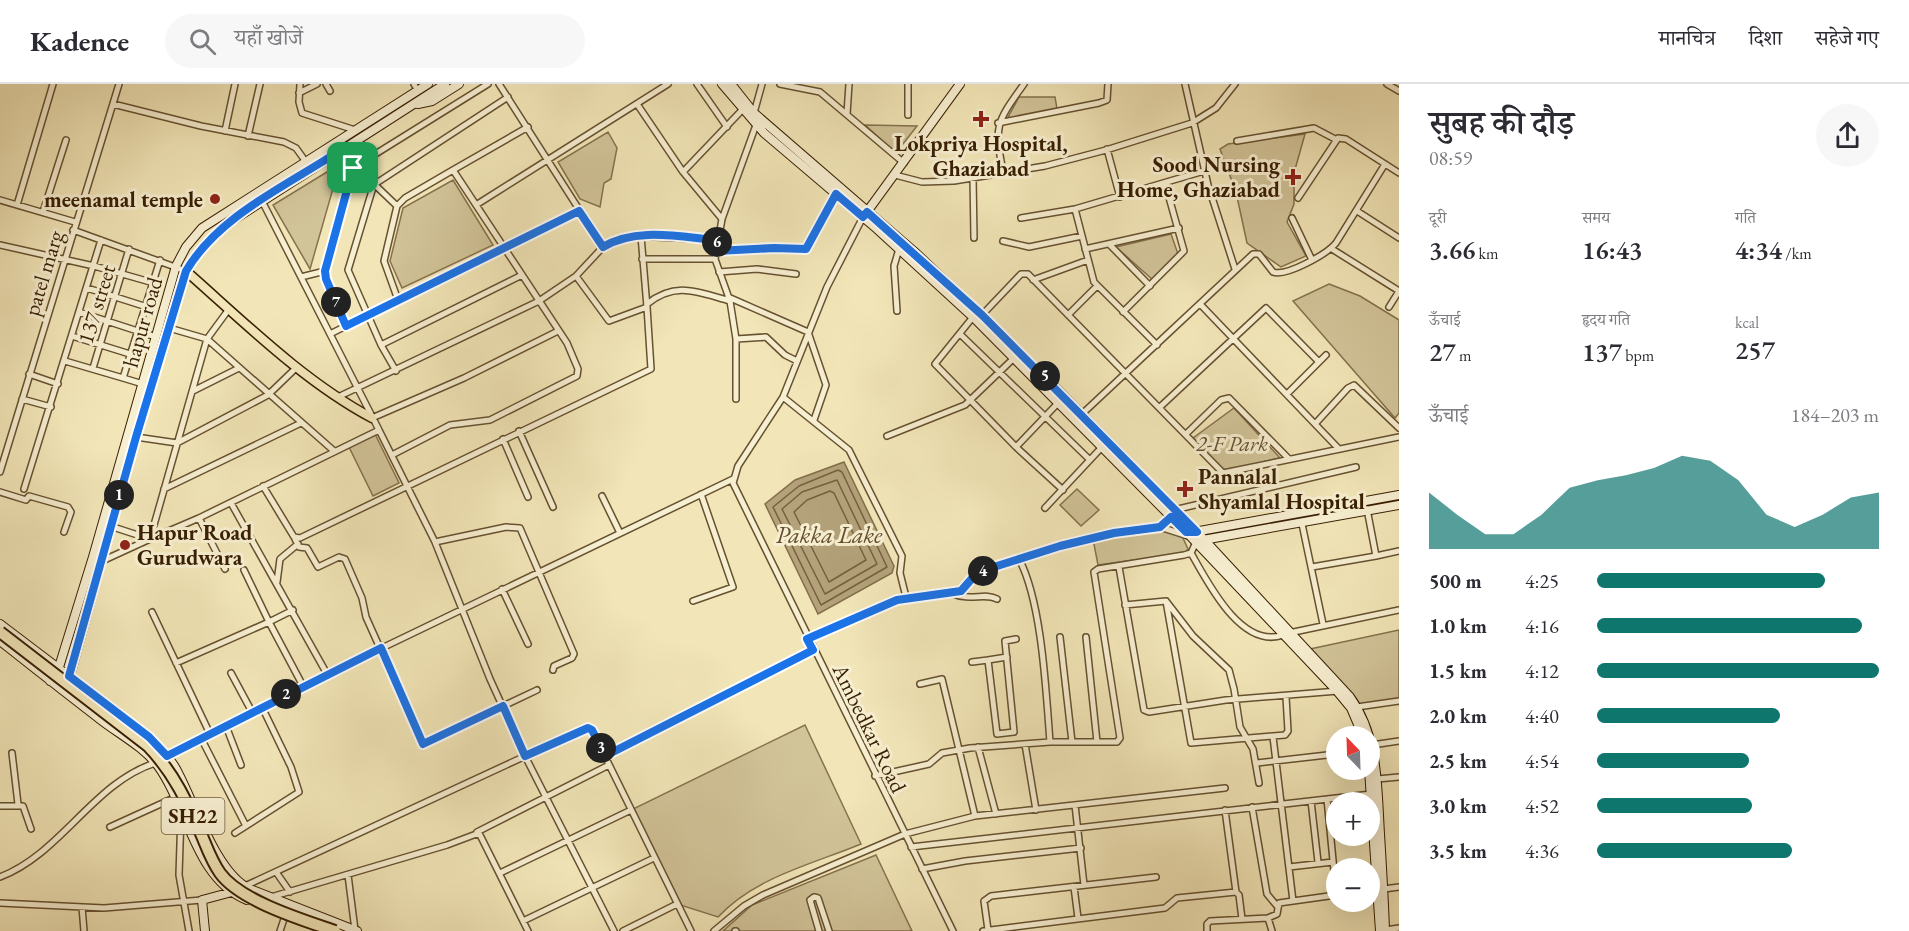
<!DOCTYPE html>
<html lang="hi">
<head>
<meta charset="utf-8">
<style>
  body { margin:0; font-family:"EB Garamond","Noto Serif Devanagari",serif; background:#f7f7f7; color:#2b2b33; height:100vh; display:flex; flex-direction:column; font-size:22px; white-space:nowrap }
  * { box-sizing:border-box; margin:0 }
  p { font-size:20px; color:#7c7c81 }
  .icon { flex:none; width:33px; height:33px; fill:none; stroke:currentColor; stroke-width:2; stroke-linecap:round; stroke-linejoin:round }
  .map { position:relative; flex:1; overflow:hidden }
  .drawer { display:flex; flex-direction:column; background:#fff; width:510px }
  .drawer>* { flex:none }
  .needle { width:39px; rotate:337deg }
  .fabs { position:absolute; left:1326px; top:642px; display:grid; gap:12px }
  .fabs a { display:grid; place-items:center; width:54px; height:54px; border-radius:50%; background:#fff; box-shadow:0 6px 24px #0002; font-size:30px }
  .pin { position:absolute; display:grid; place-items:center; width:51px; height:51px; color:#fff; margin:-26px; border-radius:12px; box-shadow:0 3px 9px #0006 }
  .km { position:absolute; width:30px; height:30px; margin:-15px; border-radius:50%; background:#222; color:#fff; font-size:16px; line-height:30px; text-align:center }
  .round { display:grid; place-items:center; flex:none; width:63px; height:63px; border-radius:32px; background:#f7f7f7 }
  .summary { display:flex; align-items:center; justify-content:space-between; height:102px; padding:0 30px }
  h1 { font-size:33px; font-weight:600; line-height:45px }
  .figures { display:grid; grid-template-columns:repeat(3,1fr); gap:9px; height:102px; padding:6px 30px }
  .figures div { display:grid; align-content:center }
  .figures b { font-size:26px; font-weight:600 }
  .figures small { font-size:16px; font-weight:400 }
  .figures p { font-size:16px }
  .chart { height:168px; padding:12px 30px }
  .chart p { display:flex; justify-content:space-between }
  .chart svg { width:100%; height:108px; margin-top:6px; fill:#0f766e; opacity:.7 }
  ul { padding:0 30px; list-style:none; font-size:20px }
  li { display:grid; grid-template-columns:96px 72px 1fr; align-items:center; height:45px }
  li i { height:15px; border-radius:8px; background:#0f766e }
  header { display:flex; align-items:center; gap:36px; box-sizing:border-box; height:84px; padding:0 30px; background:#fff; border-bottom:2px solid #e1e1e2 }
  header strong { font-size:28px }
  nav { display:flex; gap:33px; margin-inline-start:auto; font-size:21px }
  .search { width:420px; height:54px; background:#f7f7f7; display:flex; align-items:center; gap:15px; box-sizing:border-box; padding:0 21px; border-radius:33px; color:#7c7c81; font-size:22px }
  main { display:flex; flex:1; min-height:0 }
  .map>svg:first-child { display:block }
  .green { fill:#d2c499; stroke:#85724e; stroke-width:1.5 }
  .water { fill:#b3a27a; stroke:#826e4a; stroke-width:1.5 }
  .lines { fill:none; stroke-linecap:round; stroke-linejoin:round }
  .shore { stroke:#76603e; stroke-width:1.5 }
  .street-casing { stroke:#665130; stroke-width:8 }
  .secondary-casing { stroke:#381f02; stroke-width:10 }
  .primary-casing { stroke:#381f02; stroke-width:11 }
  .street { stroke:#f7efd1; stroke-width:5 }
  .secondary { stroke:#f7efd1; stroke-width:8 }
  .primary { stroke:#f2e6b8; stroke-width:8 }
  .highway-bridge-casing { stroke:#381f02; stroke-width:14; stroke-linecap:butt }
  .highway-bridge { stroke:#f2e6b8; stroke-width:10 }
  .route-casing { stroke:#fff; stroke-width:12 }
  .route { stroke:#1a73e8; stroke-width:8 }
  .poi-dot { fill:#8f2418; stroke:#f7efd1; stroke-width:2 }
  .labels { text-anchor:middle; stroke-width:6; stroke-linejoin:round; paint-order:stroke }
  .shield { fill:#f7efd1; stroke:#715d40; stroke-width:1.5 }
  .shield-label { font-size:21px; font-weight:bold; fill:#381f02 }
  .poi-label { font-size:22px; font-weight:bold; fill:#381f02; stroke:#f7efd1; text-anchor:end }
  .street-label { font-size:22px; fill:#381f02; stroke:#f7efd1 }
  .park-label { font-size:22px; font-style:italic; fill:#66512f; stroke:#f7efd1 }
  .water-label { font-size:24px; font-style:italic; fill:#634d2c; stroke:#f7efd1 }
</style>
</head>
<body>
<header>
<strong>Kadence</strong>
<div class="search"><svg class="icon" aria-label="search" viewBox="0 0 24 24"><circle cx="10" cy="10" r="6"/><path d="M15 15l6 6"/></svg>यहाँ खोजें</div>
<nav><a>मानचित्र</a><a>दिशा</a><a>सहेजे गए</a></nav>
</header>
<main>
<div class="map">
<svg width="1399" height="847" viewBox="0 0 1399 847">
  <rect width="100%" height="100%" fill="#f2e6b8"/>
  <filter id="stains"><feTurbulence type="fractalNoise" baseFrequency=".00333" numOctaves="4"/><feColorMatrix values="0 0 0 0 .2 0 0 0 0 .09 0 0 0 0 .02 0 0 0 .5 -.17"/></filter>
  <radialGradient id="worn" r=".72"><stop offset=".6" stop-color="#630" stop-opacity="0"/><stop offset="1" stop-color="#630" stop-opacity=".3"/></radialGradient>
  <path class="green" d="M1019 13H1055L1057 25 1007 35Z
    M865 41 917 42 896 69Z
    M608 48 617 64 611 95 604 99 600 123 580 115 558 78Z
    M1305 50 1294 89V120L1287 138 1306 172 1281 183 1247 159 1236 108 1220 65 1228 60Z
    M340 80 310 185 273 121Z
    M453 96 493 161 402 204 390 177 403 124Z
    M1171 150 1178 170 1153 196 1116 163Z
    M1329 200 1360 212 1399 236V329L1395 334 1293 217Z
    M1234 324 1280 374 1225 387 1193 354Z
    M375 350 399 399 373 412 349 363Z
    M1077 405 1099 426 1081 442 1060 421Z
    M1157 446 1182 452 1188 465 1185 469 1098 481 1093 455Z
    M1399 546V617L1360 623 1310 565Z
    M805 641 861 760C813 780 755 793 718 833L677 820 631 726Z
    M876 771 912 847H723L752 821Z"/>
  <path class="water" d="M844 378 894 482 892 489 818 530 765 420 795 396Z"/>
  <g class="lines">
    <path class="shore" d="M838 386 842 388 887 483 821 521 773 423 799 402Z
      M837 396 877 480 825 510 782 425 802 408Z
      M830 407 834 409 866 476 829 498 794 428 807 416Z"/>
    <g class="street-casing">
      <path id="street" d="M300 0 299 18 302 29 355 46
        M326 0 330 7
        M414 0 415 2
        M697 0 727 43
        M780 0 820 8 904 79
        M908 0V31
        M1185 0 1208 101 1235 185
        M1387 0 1399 7
        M299 9 317 0
        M113 20 201 42 284 58 296 64 306 78
        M637 20 683 88 722 135
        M754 29 762 0
        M847 30 849 0
        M998 39 1099 19 1107 16 1108 0
        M225 47 235 0
        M248 52 260 0
        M1237 57 1314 44 1335 55
        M1107 65 1120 113
        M333 71 374 100 397 122
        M453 86 528 43
        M683 88 743 25
        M1003 88C994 41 996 39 1024 0
        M895 91 922 98 954 97 1045 82 1106 66 1192 39 1216 24 1235 0
        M973 93 974 154
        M374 100 348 186 381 261 396 287
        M375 100 508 13
        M1298 114 1338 54 1346 55 1399 89
        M0 116 75 138
        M262 117 330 250
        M17 121 53 0
        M476 121 668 0
        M1075 125 1094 198 1157 261
        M1357 127 1399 154
        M43 128 66 56
        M863 133 827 203 783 313 738 382 733 399 953 847
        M1021 134 1075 125 1204 87
        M1292 134 1312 176
        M73 146 186 187
        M1003 157 1029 163 1082 152
        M1109 160 1150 202
        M0 161 94 182 154 199
        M603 163 635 152 717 156
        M1085 165 1179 144
        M1332 165 1399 207
        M716 167 774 164 806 165 835 110
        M642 175H715
        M719 188 757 185 796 190
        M576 192 609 237 647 223 641 152
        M301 193 325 187
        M1033 196 1088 176
        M87 204 147 223
        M728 213 808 248 826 301 814 336
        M398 216 579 127
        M647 220C676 197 697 208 730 217
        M1200 220 1338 364
        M1389 223 1399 207
        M897 227 894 182 899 165
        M79 228 156 253
        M1123 228 1184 167 1165 99
        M982 231 1021 190H1028L1223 389 1399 353
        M1068 231 1097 202
        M973 233 935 280 1016 363 1059 318
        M346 242 325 195V187L353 84 488 0
        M169 244 207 255 334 367
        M960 250 1090 376
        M72 252 133 271
        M736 255 766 253 785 271 797 277
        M381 261 522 191
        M65 277 123 294 160 176
        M93 284 129 165
        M29 290 58 300
        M123 294 143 300
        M193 307 239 284
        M1287 310 1326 271
        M338 313 539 217 576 192 603 163 499 0
        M783 313 849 366 902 472 900 489 906 513
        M22 315 51 323
        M736 315V255L730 217 715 175 722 135 756 41
        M1160 323 1266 224 1319 278
        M1082 330 1253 170H1259L1273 188C1286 193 1327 170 1336 159L1385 80
        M372 334 464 294 558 247
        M1315 340 1348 304 1354 301 1399 344
        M379 346 330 250 398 216 384 177 397 122 405 114 453 86 567 259 578 285 577 292 490 336 450 341 392 371
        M519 347 553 423
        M1186 350 1221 316 1229 314 1289 375
        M887 352 965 321 1014 274
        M136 353 177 359 268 311 297 283
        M503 355 528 413
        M1016 363 1063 406
        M0 388 119 0
        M263 402 294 453 300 454 651 285 647 223
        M24 405 101 156
        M164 405 301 339
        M0 408 26 416 29 412 68 423 71 428 64 448
        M602 412 620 449
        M231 419 327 590
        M1045 424 1102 363
        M1367 425 1376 472 1399 467
        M1174 426 1356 383
        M199 434 225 485
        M1302 440 1323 540
        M110 442 150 455 199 434 379 346 435 458 490 595 525 672 614 847
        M295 455 299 463 307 464 318 483 339 473 345 475 362 514 366 533 423 660 537 606
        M435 458 506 443 520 444 574 570 572 574 554 582 553 586
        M1191 469C1207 497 1241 566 1283 551
        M1019 475C1042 518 1046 608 1050 658
        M102 477 150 455 207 255 229 225
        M1119 483 1144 626 1149 628 1226 616 1338 607
        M1312 483 1376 472
        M244 486 269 538 293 526
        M277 498 280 475 298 460
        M502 505 528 560
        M951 509C971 518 984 508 997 515
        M693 517 733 503 701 410
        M1166 517 1191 659 1285 651 1288 647 1286 613
        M1125 521 1166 517 1193 552 1229 586 1234 605 1240 643 1253 665 1259 699
        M152 528 210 650
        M1289 549 1399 526
        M1060 553 1072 658
        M1086 553 1097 658
        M807 555 897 516 961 507 979 489 1060 462 1114 449 1160 443 1188 452
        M1007 573 988 576 997 650 1014 648 1005 557 1016 555
        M972 578 988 576
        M176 579 269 538 303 602
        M231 589 252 628
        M920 600 942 595 975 732
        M1357 623 1399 617
        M226 642 241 681
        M1273 653 1293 817
        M201 654 246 742
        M1025 660 1036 726
        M1372 661 1399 657
        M978 663 996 730
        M12 669 18 720
        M167 672 303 602 733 395
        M605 672 813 565
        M1257 679 1336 670
        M875 692 929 680 942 669 970 664 1050 658H1117L1120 654 1094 488 1098 485 1184 471 1191 469 1196 458
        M1377 695 1399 693
        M1327 715 1336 807
        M1311 717 1318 778
        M1075 721 1084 801
        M0 722H23L31 745
        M1252 723 1267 810 1277 822
        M1225 726 1236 808
        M181 730 179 791 189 847
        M110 743 176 713
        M477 748 609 681
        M235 749 299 708 291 683 262 623
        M911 763 1371 710
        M1289 783 1333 778
        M922 785 965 777 1081 764
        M276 788 290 808
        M500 789 631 726
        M348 791 355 846
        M0 793C61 770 93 699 155 679
        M245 802 588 643 592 646 691 847
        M1074 803 1078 834
        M1384 805 1399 803
        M271 813 447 761 479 749 528 847
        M0 819 104 824 202 816
        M82 823 84 847
        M1268 834 1272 847
        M523 837 654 774
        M988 846 984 817 991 812 1156 793
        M1385 846 1399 844
        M280 847 285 832
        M623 847 677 820
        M714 847 744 822 763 811 905 750 975 732 1225 704
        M735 847H736
        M819 847 810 816 814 813 818 814 829 847
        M983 847 1165 824 1177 814 1236 808 1239 811 1242 835
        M1207 847V840L1210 837 1268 834 1277 830 1279 819 1336 811"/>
    </g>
    <g class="secondary-casing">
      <path id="secondary" d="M722 0 764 49 877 145 973 233 1192 454 1337 607 1351 624 1363 652
        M731 0 754 29 917 170 1052 300 1197 448 1350 613C1379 653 1377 703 1380 750 1382 783 1384 815 1385 847
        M418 20 432 17 459 0
        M864 132 960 0
        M1194 448 1399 411
        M1203 456 1399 421
        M0 540 149 653C159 663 170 673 176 685 194 717 216 790 250 805L357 847
        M0 557C33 583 67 610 101 636 119 650 144 663 158 682 188 723 195 795 247 816
        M50 597 59 583 93 473 176 182 186 163 202 144 428 0
        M62 606 70 592 136 353 186 187C198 167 212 153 230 138L445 0
        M1369 686 1380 847
        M205 847 202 816 232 808"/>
    </g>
    <g class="primary-casing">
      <path id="primary" d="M186 187C244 238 303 297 372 334"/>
    </g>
    <use href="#street" class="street"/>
    <use href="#secondary" class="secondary"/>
    <use href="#primary" class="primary"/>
    <g class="highway-bridge-casing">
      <path id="highway-bridge" d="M0 548 148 662C174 689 187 718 202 752 207 764 212 778 220 789 240 817 303 836 335 847"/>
    </g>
    <use href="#highway-bridge" class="highway-bridge"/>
  </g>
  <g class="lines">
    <g class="route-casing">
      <path id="route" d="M333 71 353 84 325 187 326 195 346 242 579 127 603 163C636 143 680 153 717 156L716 167 774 164 806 165 836 110 863 133 867 128 982 231 1197 448H1186L1171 433 1160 443 1114 449 1060 462 997 482 975 491 961 507 897 516 807 555 813 566 605 672 592 646 588 644 525 672 503 622 423 660 381 564 167 672 149 653 69 592 136 353 186 187C218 133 282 104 333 71Z"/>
    </g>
    <use href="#route" class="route"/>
  </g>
  <g class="poi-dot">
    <path d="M978 26h6v6h6v6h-6v6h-6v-6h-6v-6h6z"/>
    <path d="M1290 84h6v6h6v6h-6v6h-6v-6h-6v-6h6z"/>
    <circle cx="215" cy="115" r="6"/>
    <path d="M1182 396h6v6h6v6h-6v6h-6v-6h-6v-6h6z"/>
    <circle cx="125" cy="461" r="6"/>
  </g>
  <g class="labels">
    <rect class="shield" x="161.5" y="714" width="63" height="36" rx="4.5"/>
    <g class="shield-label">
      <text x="193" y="739">SH22</text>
    </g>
    <g class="poi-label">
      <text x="981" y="67" text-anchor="middle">Lokpriya Hospital,<tspan x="981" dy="25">Ghaziabad</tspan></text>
      <text x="1280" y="88">Sood Nursing<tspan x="1280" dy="25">Home, Ghaziabad</tspan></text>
      <text x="203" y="123">meenamal temple</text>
      <text x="1198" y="400" text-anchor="start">Pannalal<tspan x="1198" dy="25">Shyamlal Hospital</tspan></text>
      <text x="137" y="456" text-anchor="start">Hapur Road<tspan x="137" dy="25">Gurudwara</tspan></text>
    </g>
    <g class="street-label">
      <text transform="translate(43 189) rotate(-73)" y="8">patel marg</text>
      <text transform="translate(96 220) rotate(-73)" y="8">137 street</text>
      <text transform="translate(142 238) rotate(-74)" y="8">hapur road</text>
      <text transform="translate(870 644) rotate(64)" y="8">Ambedkar Road</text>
    </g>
    <g class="park-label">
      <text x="1232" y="367">2-F Park</text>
    </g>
    <g class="water-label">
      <text x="829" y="459">Pakka Lake</text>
    </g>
  </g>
  <rect width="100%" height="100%" filter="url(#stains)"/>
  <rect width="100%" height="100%" fill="url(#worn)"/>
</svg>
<div class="fabs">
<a><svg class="needle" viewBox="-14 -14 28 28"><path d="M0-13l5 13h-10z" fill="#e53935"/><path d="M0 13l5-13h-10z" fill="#7c7c81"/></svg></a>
<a>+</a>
<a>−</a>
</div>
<div class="pin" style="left:353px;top:84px;background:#1e9e55"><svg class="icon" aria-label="arrive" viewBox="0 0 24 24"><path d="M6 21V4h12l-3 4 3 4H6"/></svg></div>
<b class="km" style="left:119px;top:411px">1</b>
<b class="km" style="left:286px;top:610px">2</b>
<b class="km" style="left:601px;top:664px">3</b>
<b class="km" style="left:983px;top:487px">4</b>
<b class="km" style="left:1045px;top:292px">5</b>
<b class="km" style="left:717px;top:158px">6</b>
<b class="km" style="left:336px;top:218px">7</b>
</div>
<section class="drawer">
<div class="summary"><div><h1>सुबह की दौड़</h1><p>08:59</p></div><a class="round"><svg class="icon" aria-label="share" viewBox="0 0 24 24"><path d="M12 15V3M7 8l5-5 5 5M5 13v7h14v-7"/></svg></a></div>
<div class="figures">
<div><p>दूरी</p><b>3.66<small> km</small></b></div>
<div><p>समय</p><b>16:43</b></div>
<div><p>गति</p><b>4:34<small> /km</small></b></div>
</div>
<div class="figures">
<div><p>ऊँचाई</p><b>27<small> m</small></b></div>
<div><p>हृदय गति</p><b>137<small> bpm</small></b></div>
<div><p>kcal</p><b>257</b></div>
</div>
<div class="chart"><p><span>ऊँचाई</span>184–203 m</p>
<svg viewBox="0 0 160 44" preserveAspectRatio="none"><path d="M0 44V21L10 30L20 38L30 38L40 30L50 19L60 16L70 14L80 11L90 6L100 8L110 16L120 30L130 35L140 30L150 23L160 21V44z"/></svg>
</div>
<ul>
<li><b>500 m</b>4:25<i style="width:81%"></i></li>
<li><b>1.0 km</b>4:16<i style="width:94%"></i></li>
<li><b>1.5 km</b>4:12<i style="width:100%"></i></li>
<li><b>2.0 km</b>4:40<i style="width:65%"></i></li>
<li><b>2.5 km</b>4:54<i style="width:54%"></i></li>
<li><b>3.0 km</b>4:52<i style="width:55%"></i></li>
<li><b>3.5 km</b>4:36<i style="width:69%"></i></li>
</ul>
</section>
</main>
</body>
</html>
